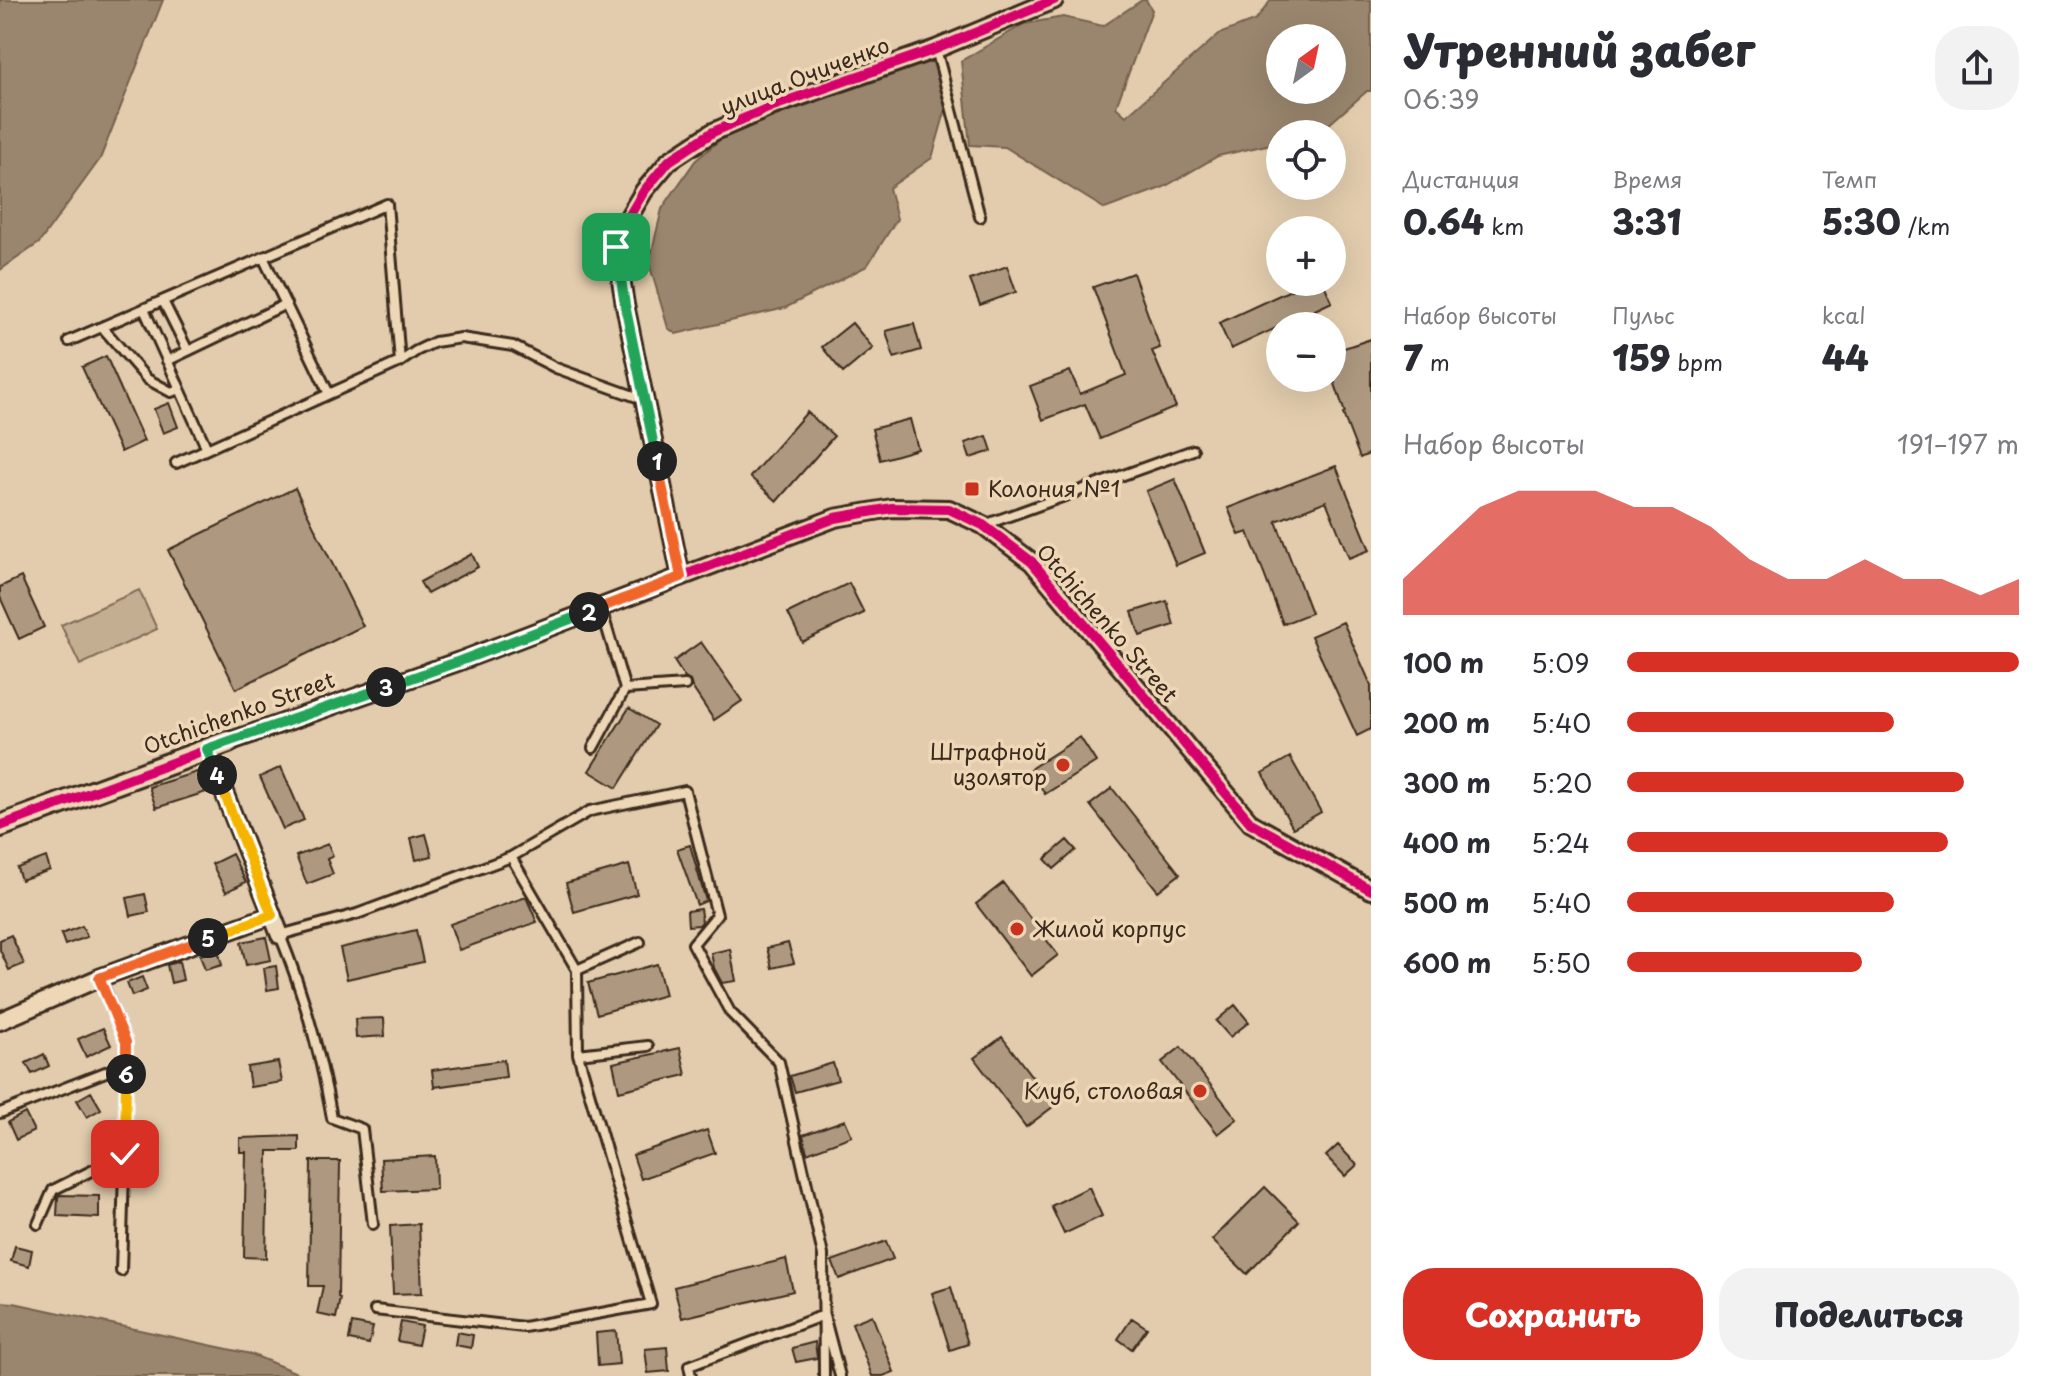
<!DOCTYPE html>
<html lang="ru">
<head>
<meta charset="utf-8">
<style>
  body { margin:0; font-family:"Playpen Sans",sans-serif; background:#f2f2f3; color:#2b2b33; height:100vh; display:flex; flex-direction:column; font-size:30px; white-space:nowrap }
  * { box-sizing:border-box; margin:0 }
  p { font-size:26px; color:#7c7c81 }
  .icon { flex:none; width:44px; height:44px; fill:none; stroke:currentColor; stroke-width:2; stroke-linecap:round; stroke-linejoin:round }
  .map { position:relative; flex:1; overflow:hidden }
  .side { display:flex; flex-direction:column; background:#fff; width:680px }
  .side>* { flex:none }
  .needle { width:52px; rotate:33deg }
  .tools { position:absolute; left:1266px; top:24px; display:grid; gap:16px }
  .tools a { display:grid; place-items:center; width:80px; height:80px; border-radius:50%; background:#fff; box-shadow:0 8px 32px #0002; font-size:40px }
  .pin { position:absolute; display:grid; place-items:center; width:68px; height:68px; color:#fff; margin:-34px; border-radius:16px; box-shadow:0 4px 12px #0006 }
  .km { position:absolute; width:40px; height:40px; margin:-20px; border-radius:50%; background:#222; color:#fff; font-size:22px; line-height:40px; text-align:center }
  .round { display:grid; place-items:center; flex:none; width:84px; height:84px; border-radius:32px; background:#f2f2f3 }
  .headline { display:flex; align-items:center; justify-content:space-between; height:136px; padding:0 32px }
  h1 { font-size:44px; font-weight:800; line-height:60px }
  .stats { display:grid; grid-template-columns:repeat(3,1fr); gap:12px; height:136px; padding:8px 32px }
  .stats div { display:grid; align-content:center }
  .stats b { font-size:34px; font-weight:800 }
  .stats small { font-size:22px; font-weight:400 }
  .stats p { font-size:22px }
  .chart { height:224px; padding:16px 32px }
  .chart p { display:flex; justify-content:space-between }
  .chart svg { width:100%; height:144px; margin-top:8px; fill:#d93025; opacity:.7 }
  .button { display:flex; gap:16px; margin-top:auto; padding:16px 32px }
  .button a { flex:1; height:92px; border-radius:32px; background:#d93025; color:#fff; font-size:32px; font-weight:800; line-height:92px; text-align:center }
  .button a+a { background:#f2f2f3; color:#2b2b33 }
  ul { padding:0 32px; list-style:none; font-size:26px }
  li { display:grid; grid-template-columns:128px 96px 1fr; align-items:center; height:60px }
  li i { height:20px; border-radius:10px; background:#d93025 }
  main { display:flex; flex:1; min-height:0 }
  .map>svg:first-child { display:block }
  .green { fill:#c3ae92; stroke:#7f6c58; stroke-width:2 }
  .water { fill:#9a866e; stroke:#74614e; stroke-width:2; fill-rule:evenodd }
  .building { fill:#ae9980; stroke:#3b2a1e; stroke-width:2 }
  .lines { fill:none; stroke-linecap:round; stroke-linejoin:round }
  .service-casing { stroke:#3b2a1e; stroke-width:14 }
  .minor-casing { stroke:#3b2a1e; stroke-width:22 }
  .tertiary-casing { stroke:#3b2a1e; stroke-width:26 }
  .service { stroke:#edd7b6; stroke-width:8 }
  .minor { stroke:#edd7b6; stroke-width:16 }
  .tertiary { stroke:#edd7b6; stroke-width:20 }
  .cycleway-casing { stroke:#edd7b6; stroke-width:15 }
  .cycleway { stroke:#d6006c; stroke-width:10 }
  .split-1-casing { stroke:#fff; stroke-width:16 }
  .split-2-casing { stroke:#fff; stroke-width:16 }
  .split-3-casing { stroke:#fff; stroke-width:16 }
  .split-4-casing { stroke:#fff; stroke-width:16 }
  .split-5-casing { stroke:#fff; stroke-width:16 }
  .split-6-casing { stroke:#fff; stroke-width:16 }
  .split-7-casing { stroke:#fff; stroke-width:16 }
  .split-1 { stroke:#22a559; stroke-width:10 }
  .split-2 { stroke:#f0652b; stroke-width:10 }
  .split-3 { stroke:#22a559; stroke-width:10 }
  .split-4 { stroke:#22a559; stroke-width:10 }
  .split-5 { stroke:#f5b400; stroke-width:10 }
  .split-6 { stroke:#f0652b; stroke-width:10 }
  .split-7 { stroke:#f5b400; stroke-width:10 }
  .poi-dot { fill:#c8321e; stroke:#edd7b6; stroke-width:3 }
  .labels { text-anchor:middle; stroke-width:7; stroke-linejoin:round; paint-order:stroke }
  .street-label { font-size:22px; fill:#3b2a1e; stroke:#edd7b6 }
  .poi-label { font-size:22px; fill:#3b2a1e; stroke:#edd7b6; text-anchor:start }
</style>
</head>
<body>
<main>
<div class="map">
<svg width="1371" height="1376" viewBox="0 0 1371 1376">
  <rect width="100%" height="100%" fill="#e2ccad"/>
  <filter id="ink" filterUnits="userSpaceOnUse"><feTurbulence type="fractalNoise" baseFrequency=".0125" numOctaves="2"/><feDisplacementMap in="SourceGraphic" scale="16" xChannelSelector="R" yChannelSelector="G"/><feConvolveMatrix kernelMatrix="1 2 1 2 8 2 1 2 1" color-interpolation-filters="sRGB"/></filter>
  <g filter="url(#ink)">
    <path class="green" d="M139 590 157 629 80 665 61 625Z"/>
    <path class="water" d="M0 0H163L100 159 39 243 0 270Z
      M1142 0H1146L1152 10 1116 107 1126 116 1219 34 1256 20 1271 0H1371V91H1367L1319 133 1280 134V142L1218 156 1164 187 1105 209 1005 147 970 145 961 61 1024 24 1063 17 1103 26ZM1332 38V90H1280V38Z
      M925 57 938 67 949 98 932 158 889 188 897 219 867 266 785 308 676 334 668 328 649 263 662 209 695 161 723 137Z
      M0 1302 14 1303 251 1354 304 1376H0Z"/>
    <path class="building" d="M1007 266 1016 292 980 305 970 280Z
      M1133 273 1160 348 1152 351 1176 407 1100 439 1085 404 1043 420 1030 386 1070 371 1080 394 1126 375 1093 287Z
      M1308 282H1323L1332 302 1231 349 1219 323Z
      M852 323 873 348 843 373 822 347Z
      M914 324 921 350 894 358 886 331Z
      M1371 339V453L1360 458 1343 414 1345 413 1332 375V352Z
      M106 356 144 441 121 452 82 367Z
      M169 403 178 427 163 433 154 409Z
      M807 412 834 436 777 501 750 477Z
      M910 419 918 449 880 460 872 429Z
      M987 436 992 451 970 458 965 443Z
      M1336 466 1370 550 1349 558 1326 501 1276 521 1311 613 1283 624 1248 532 1239 535 1228 508Z
      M1175 479 1205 553 1176 565 1146 491Z
      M295 488 363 626 236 689 168 550Z
      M472 554 478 567 427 594 420 582Z
      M21 577 44 627 19 639 0 597V587Z
      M849 583 864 613 802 642 788 613Z
      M1167 601 1174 625 1140 636 1132 612Z
      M1343 622 1371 685V729L1357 736 1311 636Z
      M701 642 742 701 714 720 692 687 690 681 685 678 674 661Z
      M629 708 656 725 617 788 589 771Z
      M1080 737 1096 762 1045 794 1030 769Z
      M1290 757 1321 812 1293 828 1262 773Z
      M281 767 304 820 283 829 260 777Z
      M200 771 206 792 156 808 149 787Z
      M1112 788 1180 874 1158 891 1090 805Z
      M426 834 432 856 416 860 411 838Z
      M1067 840 1076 850 1054 869 1045 859Z
      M328 844 333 856 327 859 333 874 307 884 296 856Z
      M690 845 706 901 697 905 677 849Z
      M232 854 246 882 226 892 212 864Z
      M46 857 50 870 21 880 17 868Z
      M629 865 637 894 574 912 566 883Z
      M1003 883 1058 955 1031 976 976 904Z
      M145 894 149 912 131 916 127 898Z
      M526 897 537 922 459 950 450 924Z
      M700 909 702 922 699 925 688 926 687 911Z
      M82 926 87 937 65 945 61 934Z
      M416 930 423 962 347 979 340 948Z
      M11 935 24 964 9 970 0 950V940Z
      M266 937 271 960 246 965 241 942Z
      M788 943 794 963 772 968 767 948Z
      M730 949 736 981 722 983 714 968 711 953Z
      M218 950 222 965 205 970 200 955Z
      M179 961 183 980 171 983 167 965Z
      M657 964 665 995 597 1014 588 983Z
      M276 966 279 988 267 990 264 968Z
      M142 977 147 990 132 996 127 983Z
      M1235 1005 1249 1022 1230 1037 1216 1021Z
      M384 1018 385 1036 356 1038 355 1019Z
      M103 1028 111 1045 86 1057 78 1039Z
      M1002 1037 1054 1106 1026 1127 974 1058Z
      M1181 1047 1237 1119 1218 1134 1162 1062Z
      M680 1048 686 1075 619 1091 613 1063Z
      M44 1054 49 1066 32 1074 26 1063Z
      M504 1060 506 1077 434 1087 432 1070Z
      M278 1062 282 1082 250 1087 247 1067Z
      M833 1063 838 1080 795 1092 790 1076Z
      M91 1092 101 1109 87 1117 77 1100Z
      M25 1113 34 1131 16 1140 8 1122Z
      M845 1120 852 1136 807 1153 803 1135Z
      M707 1130 715 1153 641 1179 633 1155Z
      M299 1136V1151H268L266 1258 244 1257 246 1152H240V1138Z
      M1338 1145 1357 1165 1345 1176 1326 1156Z
      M435 1156 436 1189 383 1191 381 1159Z
      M311 1161H340L338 1297 340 1298 336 1318 317 1314 323 1286H309Z
      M1089 1187 1102 1216 1064 1234 1051 1206Z
      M1265 1187 1299 1221 1247 1274 1212 1240Z
      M60 1195 99 1196V1218L57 1216 58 1197Z
      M419 1224 422 1293 393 1294 390 1226Z
      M886 1241 893 1259 839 1279 832 1261Z
      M15 1246 32 1250 29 1266 11 1261Z
      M786 1259 793 1291 682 1318 674 1287Z
      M951 1287 968 1344 950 1350 932 1293Z
      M872 1315 894 1372 883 1376H872L852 1323Z
      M1132 1318 1147 1328 1132 1349 1118 1339Z
      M401 1322 422 1326 418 1345 397 1341Z
      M352 1323 373 1327 369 1344 349 1340Z
      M616 1331 619 1364 598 1366 596 1333Z
      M457 1332 473 1335 471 1348 455 1345Z
      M815 1342 817 1358 796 1362 792 1348Z
      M667 1347 669 1371 648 1373 645 1349Z"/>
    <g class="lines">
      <g class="service-casing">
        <path id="service" d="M936 49 980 217
          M263 257 329 394
          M163 301 188 351
          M144 309 207 449
          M102 327 147 379 171 392 180 389
          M69 341 387 204 400 362 176 463
          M167 361 286 304
          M400 362 416 351 435 342 461 338 513 346 556 368 645 400
          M984 525 1193 450
          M625 689 685 685
          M593 748 625 689 601 608
          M511 857 577 970 640 942
          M577 970 578 1054 648 1046
          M100 978 126 1042 125 1137 121 1271
          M0 1113 126 1064
          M38 1224 53 1190 125 1154
          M373 1224 362 1129 332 1118C321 1056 304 994 280 935L357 914 511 857 590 811 685 791 717 915 693 944 730 1012 779 1062 823 1255 824 1376
          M375 1310 524 1327 651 1304 578 1054
          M691 1376 689 1366 824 1315 840 1376"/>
      </g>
      <g class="minor-casing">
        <path id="minor" d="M681 577 625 305 616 247 628 218 644 191 669 161 713 132 773 106 936 49 1054 0
          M228 742 460 661 835 518 892 508 949 509 983 525 1032 562 1251 823 1371 890
          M207 749 280 935
          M0 1021 99 978 272 915"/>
      </g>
      <g class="tertiary-casing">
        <path id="tertiary" d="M0 826 228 742"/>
      </g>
      <use href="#service" class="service"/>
      <use href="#minor" class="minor"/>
      <use href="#tertiary" class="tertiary"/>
      <g class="cycleway-casing">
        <path id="cycleway" d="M681 577 625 305 616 247 628 218 644 191 669 161 713 132 773 106 936 49 1054 0
          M0 826 275 725 460 661 835 518 892 508 949 509 983 525 1032 562 1251 823 1371 890"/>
      </g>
      <use href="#cycleway" class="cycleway"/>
    </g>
  </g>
  <g class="lines" filter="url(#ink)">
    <g class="split-1-casing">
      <path id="split-1" d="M616 247 625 305 657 461"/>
    </g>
    <g class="split-2-casing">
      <path id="split-2" d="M589 612 681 577 657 461"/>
    </g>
    <g class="split-3-casing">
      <path id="split-3" d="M386 687 460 661 589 612"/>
    </g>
    <g class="split-4-casing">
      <path id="split-4" d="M217 775 207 749 386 687"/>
    </g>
    <g class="split-5-casing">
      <path id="split-5" d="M208 938 272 915 217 775"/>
    </g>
    <g class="split-6-casing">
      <path id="split-6" d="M126 1074V1042L99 978 208 938"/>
    </g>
    <g class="split-7-casing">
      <path id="split-7" d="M125 1154 126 1074"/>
    </g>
    <use href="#split-1" class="split-1"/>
    <use href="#split-2" class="split-2"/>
    <use href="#split-3" class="split-3"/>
    <use href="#split-4" class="split-4"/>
    <use href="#split-5" class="split-5"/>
    <use href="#split-6" class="split-6"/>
    <use href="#split-7" class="split-7"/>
  </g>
  <g class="poi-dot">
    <rect x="964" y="481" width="16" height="16" rx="4"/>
    <circle cx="1063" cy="765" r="8"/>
    <circle cx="1017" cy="929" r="8"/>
    <circle cx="1200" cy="1091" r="8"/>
  </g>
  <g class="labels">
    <g class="street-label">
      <text transform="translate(805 76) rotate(-21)" y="8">улица Очиченко</text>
      <text transform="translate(1107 623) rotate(49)" y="8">Otchichenko Street</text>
      <text transform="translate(239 713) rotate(-20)" y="8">Otchichenko Street</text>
    </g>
    <g class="poi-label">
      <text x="988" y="497">Колония №1</text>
      <text x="1047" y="760" text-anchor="end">Штрафной<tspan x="1047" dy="25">изолятор</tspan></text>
      <text x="1033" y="937">Жилой корпус</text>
      <text x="1184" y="1099" text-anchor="end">Клуб, столовая</text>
    </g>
  </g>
</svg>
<div class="tools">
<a><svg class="needle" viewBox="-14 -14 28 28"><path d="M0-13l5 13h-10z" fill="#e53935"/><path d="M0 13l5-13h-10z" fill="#7c7c81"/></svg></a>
<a><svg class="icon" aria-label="locate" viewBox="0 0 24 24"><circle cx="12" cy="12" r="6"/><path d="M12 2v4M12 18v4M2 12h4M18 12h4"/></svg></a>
<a>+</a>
<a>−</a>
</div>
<div class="pin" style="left:616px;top:247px;background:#1e9e55"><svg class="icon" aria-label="arrive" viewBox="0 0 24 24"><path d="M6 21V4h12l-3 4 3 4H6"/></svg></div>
<div class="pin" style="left:125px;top:1154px;background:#d93025"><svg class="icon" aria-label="check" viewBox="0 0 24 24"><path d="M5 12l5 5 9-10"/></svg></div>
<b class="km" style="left:657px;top:461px">1</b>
<b class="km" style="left:589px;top:612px">2</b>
<b class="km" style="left:386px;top:687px">3</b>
<b class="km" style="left:217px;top:775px">4</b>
<b class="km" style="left:208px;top:938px">5</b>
<b class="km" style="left:126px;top:1074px">6</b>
</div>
<section class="side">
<div class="headline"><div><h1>Утренний забег</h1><p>06:39</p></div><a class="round"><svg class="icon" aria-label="share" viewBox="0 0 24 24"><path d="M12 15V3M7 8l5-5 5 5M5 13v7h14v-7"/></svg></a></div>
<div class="stats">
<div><p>Дистанция</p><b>0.64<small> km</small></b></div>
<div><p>Время</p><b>3:31</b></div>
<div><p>Темп</p><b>5:30<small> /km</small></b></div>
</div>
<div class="stats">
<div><p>Набор высоты</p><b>7<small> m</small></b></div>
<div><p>Пульс</p><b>159<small> bpm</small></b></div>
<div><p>kcal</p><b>44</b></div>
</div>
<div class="chart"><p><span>Набор высоты</span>191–197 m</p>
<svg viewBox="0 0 160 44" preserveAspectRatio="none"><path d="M0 44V33L10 22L20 11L30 6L40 6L50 6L60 11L70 11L80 17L90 27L100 33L110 33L120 27L130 33L140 33L150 38L160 33V44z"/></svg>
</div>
<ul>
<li><b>100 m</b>5:09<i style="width:100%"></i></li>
<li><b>200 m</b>5:40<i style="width:68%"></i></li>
<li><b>300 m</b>5:20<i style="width:86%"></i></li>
<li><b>400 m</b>5:24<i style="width:82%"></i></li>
<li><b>500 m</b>5:40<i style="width:68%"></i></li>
<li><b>600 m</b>5:50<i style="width:60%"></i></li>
</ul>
<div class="button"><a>Сохранить</a><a>Поделиться</a></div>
</section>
</main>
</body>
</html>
